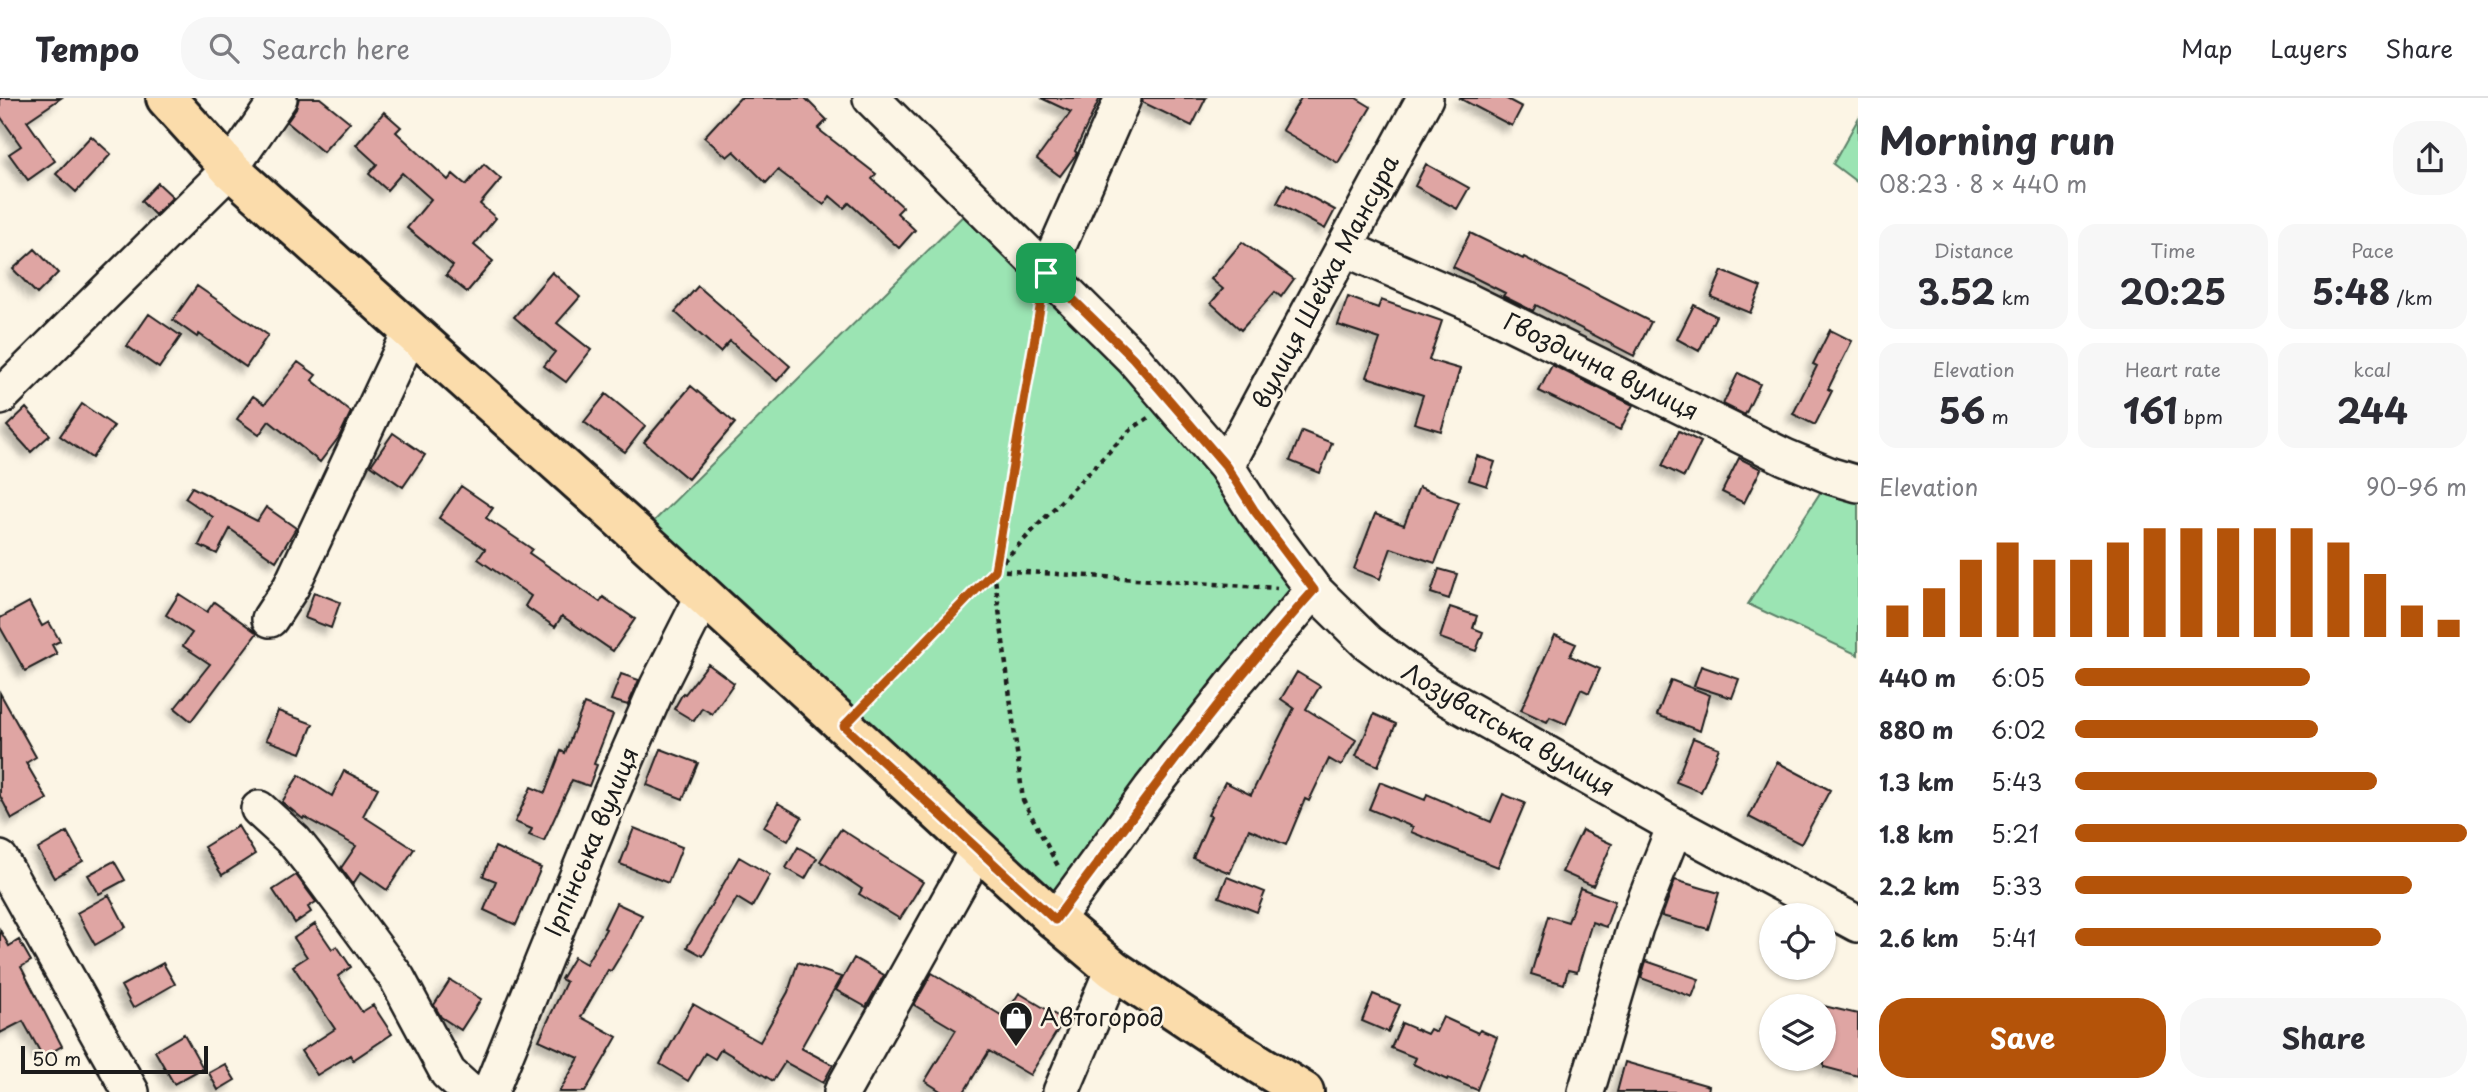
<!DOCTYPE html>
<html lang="en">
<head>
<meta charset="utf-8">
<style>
  body { margin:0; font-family:"Playpen Sans",sans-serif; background:#f7f7f7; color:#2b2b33; height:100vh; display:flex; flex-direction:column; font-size:26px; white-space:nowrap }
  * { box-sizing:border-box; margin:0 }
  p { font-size:23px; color:#7c7c81 }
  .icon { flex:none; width:38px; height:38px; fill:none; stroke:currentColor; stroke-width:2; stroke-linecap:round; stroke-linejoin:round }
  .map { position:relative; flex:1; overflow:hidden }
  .drawer { display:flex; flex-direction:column; background:#fff; width:630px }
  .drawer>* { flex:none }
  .controls { position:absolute; left:1759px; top:805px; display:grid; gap:14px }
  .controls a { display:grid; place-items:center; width:77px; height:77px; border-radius:50%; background:#fff; box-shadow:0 2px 5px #0004; font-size:35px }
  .scale { position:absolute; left:21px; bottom:18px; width:187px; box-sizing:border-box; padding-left:7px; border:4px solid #1c1c1c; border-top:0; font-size:19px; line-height:24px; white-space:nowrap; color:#1c1c1c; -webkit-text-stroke:5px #fcf5e5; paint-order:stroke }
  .pin { position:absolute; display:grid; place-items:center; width:60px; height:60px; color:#fff; margin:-30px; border-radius:14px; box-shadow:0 4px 10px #0006 }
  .round { display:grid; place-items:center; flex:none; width:74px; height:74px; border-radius:28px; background:#f7f7f7 }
  .headline { display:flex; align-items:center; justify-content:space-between; height:119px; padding:0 21px }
  h1 { font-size:38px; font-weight:700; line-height:52px }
  .stats { display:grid; grid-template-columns:repeat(3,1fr); gap:10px; height:119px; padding:7px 21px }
  .stats div { display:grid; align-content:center; border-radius:18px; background:#f7f7f7; text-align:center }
  .stats b { font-size:35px; font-weight:700 }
  .stats small { font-size:19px; font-weight:400 }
  .stats p { font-size:19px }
  .chart { height:196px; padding:14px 21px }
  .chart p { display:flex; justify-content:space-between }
  .chart svg { width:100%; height:126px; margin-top:7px; stroke:#b45309; stroke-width:6 }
  .action { display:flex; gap:14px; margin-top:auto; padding:14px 21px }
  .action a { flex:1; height:80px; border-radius:28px; background:#b45309; color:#fff; font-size:28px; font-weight:700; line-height:80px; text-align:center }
  .action a+a { background:#f7f7f7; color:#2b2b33 }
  ul { padding:0 21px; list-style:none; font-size:23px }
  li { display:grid; grid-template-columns:112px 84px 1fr; align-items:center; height:52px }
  li i { height:18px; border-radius:9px; background:#b45309 }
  header { display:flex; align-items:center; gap:42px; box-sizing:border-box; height:98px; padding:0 35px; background:#fff; border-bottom:2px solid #e1e1e2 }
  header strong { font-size:33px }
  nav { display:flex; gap:38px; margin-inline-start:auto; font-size:24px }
  .search { width:490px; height:63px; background:#f7f7f7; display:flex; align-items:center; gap:18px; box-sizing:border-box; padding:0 24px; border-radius:28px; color:#7c7c81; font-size:26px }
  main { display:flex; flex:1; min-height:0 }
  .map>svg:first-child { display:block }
  .green { fill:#9be4b3; stroke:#5c8068; stroke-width:2 }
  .building { fill:#dfa5a3; stroke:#1c1c1c; stroke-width:2; filter:url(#shadow) }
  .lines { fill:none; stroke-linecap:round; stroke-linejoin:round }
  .minor-casing { stroke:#1c1c1c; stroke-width:40 }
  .major-casing { stroke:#1c1c1c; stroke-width:44 }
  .path { stroke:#1c1c1c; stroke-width:4.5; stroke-dasharray:5 5; stroke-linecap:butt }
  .minor { stroke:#fcf5e5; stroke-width:35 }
  .major { stroke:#fbdcab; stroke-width:38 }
  .route-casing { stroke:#fff; stroke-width:14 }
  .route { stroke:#b45309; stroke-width:9 }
  .labels { text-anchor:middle; stroke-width:5; stroke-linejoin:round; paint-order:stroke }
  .street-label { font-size:24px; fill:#1c1c1c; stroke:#fcf5e5 }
  .poi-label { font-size:24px; fill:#1c1c1c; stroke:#fcf5e5; text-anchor:start }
</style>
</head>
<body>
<header>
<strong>Tempo</strong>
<div class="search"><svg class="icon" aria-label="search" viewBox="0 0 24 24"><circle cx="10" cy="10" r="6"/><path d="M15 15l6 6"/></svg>Search here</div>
<nav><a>Map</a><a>Layers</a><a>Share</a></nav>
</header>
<main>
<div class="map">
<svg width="1858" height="994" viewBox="0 0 1858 994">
  <defs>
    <filter id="shadow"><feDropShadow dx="-6" dy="6" stdDeviation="3.5" flood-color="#0004"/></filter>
  </defs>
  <rect width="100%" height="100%" fill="#fcf5e5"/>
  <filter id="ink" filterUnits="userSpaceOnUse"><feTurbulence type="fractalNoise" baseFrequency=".0143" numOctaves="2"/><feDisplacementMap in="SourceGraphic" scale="14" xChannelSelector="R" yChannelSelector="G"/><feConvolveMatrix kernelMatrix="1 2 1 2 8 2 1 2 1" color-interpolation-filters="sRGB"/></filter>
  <g filter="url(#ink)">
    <path class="green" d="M1858 21V85L1833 66Z
      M977 104 1314 492 1055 822 639 438Z
      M1831 378 1858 386V557L1748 506Z"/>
    <path class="building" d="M0 0H61L27 23 55 63 28 82 9 56 21 48 0 18Z
      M299 0H320L350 24 323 54 287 24 296 11Z
      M740 0H805L827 22 818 31 876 76 872 81 903 109 897 115 915 132 899 150 849 105 844 110 830 98 824 107 778 72 766 85 734 53 727 59 704 39Z
      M1041 0H1100L1075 53 1077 55 1060 78 1037 61 1071 14Z
      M1143 0H1206L1192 28 1142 4Z
      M1301 0H1356L1371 9 1338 65 1282 32Z
      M1459 0H1505L1522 9 1512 28Z
      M384 14 401 29 396 34 448 82 453 76 466 87 484 66 501 81 480 106 496 120 474 147 493 163 467 194 446 177 453 168 407 130 431 101 402 75 387 92 369 76 377 66 356 47Z
      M91 38 111 56 76 94 56 76Z
      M1426 66 1469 90 1457 111 1415 88Z
      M158 85 173 99 155 117 141 103Z
      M1287 86 1335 112 1325 131 1277 105Z
      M1470 135 1523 161 1524 159 1651 224 1634 258 1536 207 1533 213 1503 198 1505 195 1453 169Z
      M1242 144 1294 181 1281 199 1275 194 1241 232 1211 205 1223 191 1211 181Z
      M35 151 58 175 37 196 13 171Z
      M1722 173 1761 189 1750 215 1711 199Z
      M552 174 580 199 557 225 591 252 566 284 544 268 555 254 514 219Z
      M197 188 268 237 246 269 199 236 197 239 173 222Z
      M698 188 790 268 777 283 730 243 720 254 675 214Z
      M1348 199 1378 210 1381 202 1442 223 1429 262 1460 271 1441 333 1414 325 1423 297 1367 279 1380 241 1338 227Z
      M1694 207 1716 218 1699 253 1677 241Z
      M149 216 181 238 159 270 127 248Z
      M1830 232 1852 243 1828 291 1832 293 1815 327 1793 316 1817 268 1813 266Z
      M298 264 316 277 312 282 351 314 339 339 320 364 269 323 259 337 237 321 253 298 265 306Z
      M1552 267 1633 307 1620 332 1539 293Z
      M1738 275 1760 286 1745 317 1723 306Z
      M691 288 735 325 688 381 644 344Z
      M606 296 645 328 625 354 584 324Z
      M82 306 114 328 92 360 60 338Z
      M26 310 50 337 31 354 7 328Z
      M1302 333 1332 345 1320 375 1290 363Z
      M1679 333 1701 344 1684 379 1662 368Z
      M393 335 425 357 403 389 371 367Z
      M1477 358 1495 364 1487 388 1469 382Z
      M1739 360 1761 371 1744 405 1722 394Z
      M461 388 493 410 486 420 532 451 529 455 600 504 603 499 635 521 613 553 562 518 555 529 525 508 531 498 478 461 485 451 439 420Z
      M192 389 257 423 266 409 296 430 276 463 230 431 217 456 199 447 213 419 185 400Z
      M1419 389 1459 404 1435 465 1391 450 1380 481 1354 471 1375 416 1404 427Z
      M1439 471 1457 476 1449 501 1431 495Z
      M314 494 340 504 331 530 305 520Z
      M179 496 207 514 214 504 257 535 191 623 175 610 210 566 183 548 192 535 166 517Z
      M29 504 42 528 49 524 60 543 52 547 57 556 25 573 0 529V520Z
      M1450 509 1477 518 1473 530 1483 534 1476 553 1440 540Z
      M1555 537 1576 546 1570 558 1600 571 1589 595 1581 591 1566 626 1550 619 1547 624 1521 612Z
      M708 566 734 585 712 616 702 610 694 623 674 611 683 595 685 596Z
      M1701 568 1739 581 1732 600 1694 588Z
      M1297 574 1320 588 1306 611 1356 642 1341 668 1329 661 1309 703 1305 701 1286 747 1249 731 1230 775 1193 760 1211 718 1208 717 1225 684 1251 697 1294 610 1281 601Z
      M621 576 639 582 628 607 611 602Z
      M1671 582 1710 597 1700 633 1657 617Z
      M0 595 36 659 26 665 47 701 12 721 0 698Z
      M584 606 613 617 594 666 597 667 589 688 572 682 544 743 529 737 532 731 515 724 531 689 545 695 561 653 565 655Z
      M278 613 313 626 301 655 266 642Z
      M1374 616 1396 626 1378 668 1356 658Z
      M1693 640 1719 650 1701 694 1676 684Z
      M661 651 698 665 683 701 647 687Z
      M1777 664 1830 692 1801 746 1749 719Z
      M344 673 378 690 363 718 414 751 387 792 361 774 353 786 341 770 356 748 304 719 303 721 282 704 299 677 332 698Z
      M1380 684 1425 702 1427 696 1491 724 1503 696 1525 705 1498 769 1411 734 1413 729 1369 711Z
      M778 705 802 719 788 743 764 729Z
      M238 728 255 756 222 777 204 749Z
      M634 730 682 749 668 785 620 766Z
      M841 731 923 784 900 821 859 796 862 791 820 763Z
      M1582 732 1612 746 1593 788 1562 774Z
      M67 734 83 763 54 780 38 751Z
      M495 749 541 770 516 827 484 812 496 783 483 778Z
      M798 749 817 760 805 781 786 770Z
      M739 759 770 777 752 809 737 800 703 858 687 849Z
      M114 763 125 782 99 796 88 777Z
      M296 777 316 804 308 809 311 814 295 825 273 792Z
      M1227 779 1265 794 1257 814 1219 799Z
      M1675 782 1719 795 1708 831 1662 818Z
      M1580 790 1615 803 1606 829 1592 824 1577 874 1568 872 1564 886 1531 876 1548 818 1568 824Z
      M109 797 126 829 95 847 77 815Z
      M616 805 642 817 630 842 611 873 608 872 581 919 617 939 585 994H559L579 960 539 942 566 884 561 881 574 859 586 866 606 831 604 830Z
      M315 826 332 851 337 848 351 869 338 878 362 914 373 907 392 936 353 962 350 957 317 977 301 953 335 931 293 868 307 859 294 840Z
      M0 832 9 848 19 842 31 863 21 869 62 948 43 959 23 923 0 935Z
      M854 860 884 877 866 909 836 892Z
      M1646 863 1699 881 1692 899 1641 880Z
      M798 864 841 879 801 950 833 967 823 985 785 964 773 983 721 951 715 961 705 955 688 983 660 966 693 906 760 944 788 894Z
      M163 865 175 886 133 910 121 888Z
      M932 875 1004 919 1019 895 1064 922 1030 977 989 953 964 994H942L925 983 956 932 914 907Z
      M450 882 481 901 461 932 441 919 434 907Z
      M1373 896 1400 907 1388 934 1362 923Z
      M1824 908 1858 916V978L1824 969Z
      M1443 919 1478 935 1480 932 1497 939 1477 992 1448 980 1447 982 1413 966 1416 960 1391 950 1402 925 1427 936 1430 931 1436 934Z
      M184 936 203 970 174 986 155 953Z
      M1625 964 1709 988 1708 994H1617Z
      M225 966 235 982 218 992 209 975Z"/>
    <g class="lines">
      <g class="minor-casing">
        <path id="minor" d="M871 0 1133 260 1226 368 1254 412 1314 492 1367 544 1428 589 1675 728 1858 826
          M1344 150 1469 204 1785 359 1831 378 1858 386
          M1046 175 1123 0
          M0 299 230 71 279 0
          M1226 368 1425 0
          M270 521 291 489 411 233
          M259 711 294 743 321 777 397 880 448 975 469 994
          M0 761 131 994
          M1055 822 1151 691 1237 582 1314 492
          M490 994 611 696 658 588 703 499
          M842 994 978 751
          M1061 994 1113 871
          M1586 994 1635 829 1675 728"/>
      </g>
      <g class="major-casing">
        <path id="major" d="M166 0 230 71 639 438 1055 822 1113 871 1215 939 1304 994"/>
      </g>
      <path class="path" d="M1041 207 994 472 1023 702 1058 768
        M995 472 1277 490
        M864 607 1130 332 1148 320"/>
      <use href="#minor" class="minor"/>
      <use href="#major" class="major"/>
    </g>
  </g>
  <g class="lines" filter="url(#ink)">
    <g class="route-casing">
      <path id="route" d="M1046 175 1133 260 1226 368 1254 412 1314 492C1220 597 1140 709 1055 822L844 628 995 472Z"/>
    </g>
    <use href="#route" class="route"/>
  </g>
  <defs>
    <g id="shop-pin" transform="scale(1.75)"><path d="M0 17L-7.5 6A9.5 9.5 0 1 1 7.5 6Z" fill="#1c1c1c" stroke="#fcf5e5"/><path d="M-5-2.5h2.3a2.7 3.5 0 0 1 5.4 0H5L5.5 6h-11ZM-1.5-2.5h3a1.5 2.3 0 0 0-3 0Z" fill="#fff"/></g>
  </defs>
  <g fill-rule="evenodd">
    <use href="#shop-pin" x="1016" y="920"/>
  </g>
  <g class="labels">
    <g class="street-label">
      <text transform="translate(1326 184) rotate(-62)" y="8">вулиця Шейха Мансура</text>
      <text transform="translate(1601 269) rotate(26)" y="8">Гвоздична вулиця</text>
      <text transform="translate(1508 632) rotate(30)" y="8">Лозуватська вулиця</text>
      <text transform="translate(592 744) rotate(-67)" y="8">Ірпінська вулиця</text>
    </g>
    <g class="poi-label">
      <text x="1040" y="928">Автогород</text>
    </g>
  </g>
</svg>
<div class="controls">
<a><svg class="icon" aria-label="locate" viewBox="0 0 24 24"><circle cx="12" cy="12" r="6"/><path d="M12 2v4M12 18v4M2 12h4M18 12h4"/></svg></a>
<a><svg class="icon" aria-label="layers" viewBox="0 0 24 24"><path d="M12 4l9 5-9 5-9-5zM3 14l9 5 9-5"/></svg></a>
</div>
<div class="scale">50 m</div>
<div class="pin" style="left:1046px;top:175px;background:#1e9e55"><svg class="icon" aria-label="arrive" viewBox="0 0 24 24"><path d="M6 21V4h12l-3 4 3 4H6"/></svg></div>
</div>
<section class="drawer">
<div class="headline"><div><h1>Morning run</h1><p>08:23 · 8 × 440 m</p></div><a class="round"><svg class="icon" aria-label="share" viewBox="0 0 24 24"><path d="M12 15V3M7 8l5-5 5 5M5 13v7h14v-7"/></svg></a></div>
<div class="stats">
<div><p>Distance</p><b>3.52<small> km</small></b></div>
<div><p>Time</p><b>20:25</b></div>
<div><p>Pace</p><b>5:48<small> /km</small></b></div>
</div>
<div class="stats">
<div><p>Elevation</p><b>56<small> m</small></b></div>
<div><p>Heart rate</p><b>161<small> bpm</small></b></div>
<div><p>kcal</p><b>244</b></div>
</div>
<div class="chart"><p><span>Elevation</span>90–96 m</p>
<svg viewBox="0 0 160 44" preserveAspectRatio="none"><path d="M5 44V33M15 44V27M25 44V17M35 44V11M45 44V17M55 44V17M65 44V11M75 44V6M85 44V6M95 44V6M105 44V6M115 44V6M125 44V11M135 44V22M145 44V33M155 44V38"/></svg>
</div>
<ul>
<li><b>440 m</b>6:05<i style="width:60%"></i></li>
<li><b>880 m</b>6:02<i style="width:62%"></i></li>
<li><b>1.3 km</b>5:43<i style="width:77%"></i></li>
<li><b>1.8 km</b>5:21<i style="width:100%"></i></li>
<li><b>2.2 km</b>5:33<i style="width:86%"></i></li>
<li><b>2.6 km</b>5:41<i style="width:78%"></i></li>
</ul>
<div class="action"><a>Save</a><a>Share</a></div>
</section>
</main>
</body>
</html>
